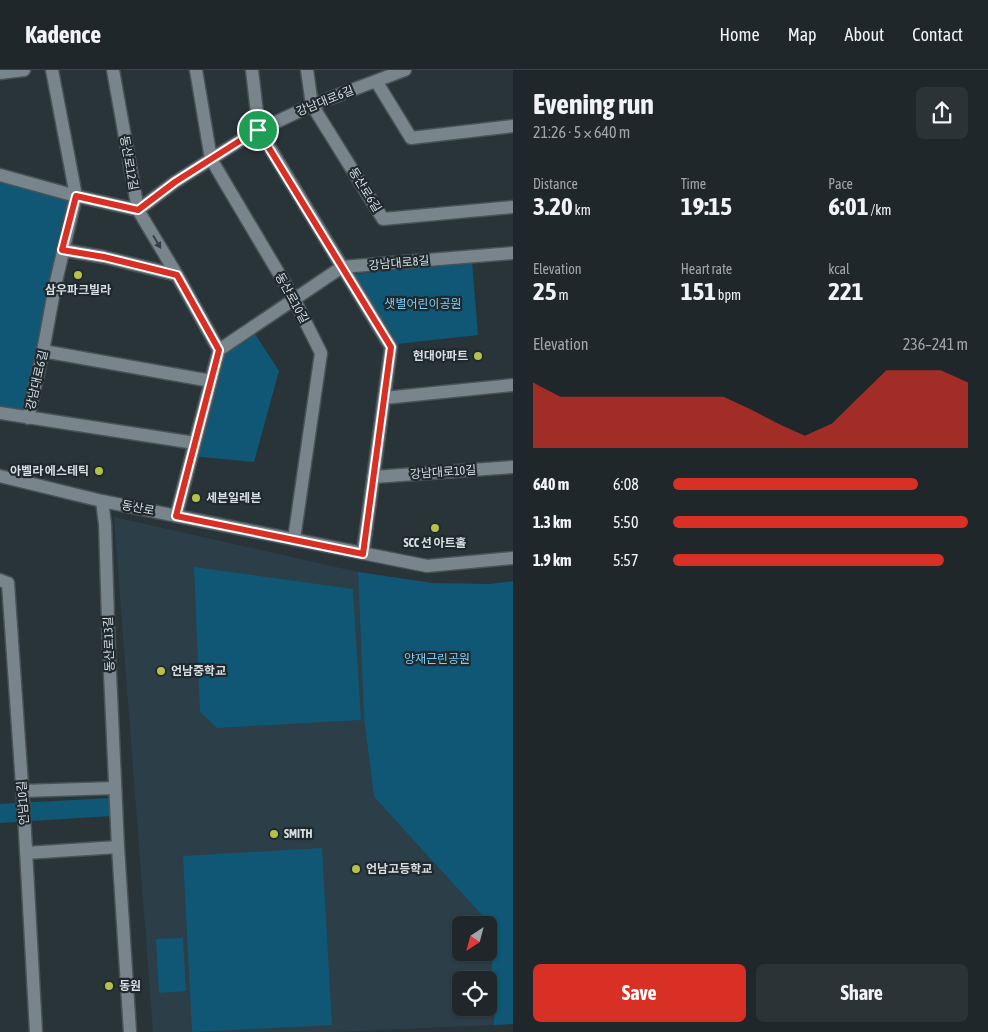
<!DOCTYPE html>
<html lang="en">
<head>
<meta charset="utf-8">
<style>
  body { margin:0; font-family:"Asap Condensed","Noto Sans KR",sans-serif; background:#2c3337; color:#f1f3f6; height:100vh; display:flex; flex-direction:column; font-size:19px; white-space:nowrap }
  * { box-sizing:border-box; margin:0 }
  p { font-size:16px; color:#a1a5a9 }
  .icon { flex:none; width:28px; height:28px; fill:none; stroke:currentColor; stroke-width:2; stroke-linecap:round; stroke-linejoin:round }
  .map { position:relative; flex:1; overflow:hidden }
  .panel { display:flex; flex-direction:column; background:#1f272b; width:475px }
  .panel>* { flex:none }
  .needle { width:32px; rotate:216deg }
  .tools { position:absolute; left:452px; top:846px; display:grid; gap:10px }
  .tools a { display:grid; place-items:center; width:45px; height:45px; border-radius:8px; background:#1f272b; box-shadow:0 1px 4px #0004,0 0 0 1px #3c4447; font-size:25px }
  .pin { position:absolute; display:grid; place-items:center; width:42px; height:42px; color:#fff; margin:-21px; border:2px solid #fff; border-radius:50%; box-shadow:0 1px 5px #0007 }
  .round { display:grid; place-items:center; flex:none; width:52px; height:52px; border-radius:8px; background:#2c3337 }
  .head { display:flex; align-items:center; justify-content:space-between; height:85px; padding:0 20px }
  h1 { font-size:28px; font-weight:700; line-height:38px }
  .stats { display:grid; grid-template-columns:repeat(3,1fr); gap:8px; height:85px; padding:5px 20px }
  .stats div { display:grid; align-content:center }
  .stats b { font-size:25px; font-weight:700 }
  .stats small { font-size:14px; font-weight:400 }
  .stats p { font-size:14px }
  .chart { height:140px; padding:10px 20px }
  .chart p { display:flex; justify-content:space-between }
  .chart svg { width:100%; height:90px; margin-top:5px; fill:#d93025; opacity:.7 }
  .action { display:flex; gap:10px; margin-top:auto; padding:10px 20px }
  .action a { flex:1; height:58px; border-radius:8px; background:#d93025; color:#fff; font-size:20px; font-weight:700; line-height:58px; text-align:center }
  .action a+a { background:#2c3337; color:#f1f3f6 }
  ul { padding:0 20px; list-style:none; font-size:16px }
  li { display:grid; grid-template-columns:80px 60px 1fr; align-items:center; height:38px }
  li i { height:12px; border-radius:6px; background:#d93025 }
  header { display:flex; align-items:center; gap:30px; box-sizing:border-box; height:70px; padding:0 25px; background:#1f272b; border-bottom:1px solid #3c4447 }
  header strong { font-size:24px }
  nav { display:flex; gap:28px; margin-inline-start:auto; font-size:18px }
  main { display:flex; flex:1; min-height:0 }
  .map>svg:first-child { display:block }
  .built { fill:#2c3e47; fill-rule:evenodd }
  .green { fill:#0f5774 }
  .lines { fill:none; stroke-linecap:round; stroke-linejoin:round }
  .minor-casing { stroke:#485257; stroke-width:15 }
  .minor { stroke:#78858c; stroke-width:12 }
  .oneway { fill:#354146 }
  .route-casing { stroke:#fff; stroke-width:10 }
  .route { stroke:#d93025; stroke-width:6 }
  .poi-dot { fill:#b6c148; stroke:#1f2a2f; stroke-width:2 }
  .labels { text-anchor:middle; stroke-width:4.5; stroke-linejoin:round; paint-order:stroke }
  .street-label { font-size:12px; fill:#d7dee1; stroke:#1f2a2f }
  .poi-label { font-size:12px; font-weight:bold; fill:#d7dee1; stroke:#1f2a2f; text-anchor:start }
  .park-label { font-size:12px; fill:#7eccf3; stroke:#1f2a2f }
</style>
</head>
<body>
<header>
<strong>Kadence</strong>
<nav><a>Home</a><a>Map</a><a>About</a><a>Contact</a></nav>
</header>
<main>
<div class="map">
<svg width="513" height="962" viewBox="0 0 513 962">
  <rect width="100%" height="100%" fill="#293439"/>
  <path class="built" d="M114 447 358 502 364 649 374 727 490 854 494 955 335 962H153ZM461 855H489V882H461ZM461 910H489V938H461Z"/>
  <path class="green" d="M0 105 76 126 28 348 0 343Z
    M472 192 478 265 397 274 355 204Z
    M251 258 279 301 254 392 191 386 219 280Z
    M194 497 353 519 361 650 217 658 200 642Z
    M358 502 433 513 489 514 513 511V954L494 955 490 854 374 727 364 649Z
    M110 728 111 746 0 753V734Z
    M322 778 332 955 192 962 183 786Z
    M183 868 186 921 159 923 156 869Z"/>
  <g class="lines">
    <g class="minor-casing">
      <path id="minor" d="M113 0 138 140 177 205 219 280 176 446
        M196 0 211 89 294 229 321 283 294 469
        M252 0 259 60 391 277 363 483
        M307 0 312 35 383 149 513 137
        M0 3 24 0
        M376 11 411 68 513 56
        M0 105 76 126 138 140 175 112 249 65 312 35 405 0
        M63 180 104 187 177 205
        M219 280 342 197 513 183
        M43 281 211 311
        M384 328 513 315
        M0 343 195 373
        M28 348 43 281 55 216 76 126 52 0
        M0 406 102 431 427 496 513 488
        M373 407 513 397
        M102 431 105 454 109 581 118 777 130 962
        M0 510 8 513 24 744 36 962
        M22 721 115 718
        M26 783 118 777"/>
    </g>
    <use href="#minor" class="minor"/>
  </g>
  <defs><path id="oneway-solid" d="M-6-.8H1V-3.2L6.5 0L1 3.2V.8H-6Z" transform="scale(1.25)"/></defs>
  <use class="oneway" href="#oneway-solid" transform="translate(157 172) rotate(59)"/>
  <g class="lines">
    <g class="route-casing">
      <path id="route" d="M258 60 391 277 363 484 176 446 219 280 177 205 104 187 62 180 76 126 138 140 175 112 249 65Z"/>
    </g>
    <use href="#route" class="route"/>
  </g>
  <g class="poi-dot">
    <circle cx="78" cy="205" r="5"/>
    <circle cx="478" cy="286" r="5"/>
    <circle cx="99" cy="401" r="5"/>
    <circle cx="196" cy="428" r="5"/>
    <circle cx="435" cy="458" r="5"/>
    <circle cx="161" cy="601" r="5"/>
    <circle cx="274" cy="764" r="5"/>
    <circle cx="356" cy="799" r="5"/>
    <circle cx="109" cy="916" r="5"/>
  </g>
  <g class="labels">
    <g class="street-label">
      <text transform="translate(325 31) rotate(-22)" y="4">강남대로6길</text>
      <text transform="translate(129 93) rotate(80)" y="4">동산로12길</text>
      <text transform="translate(365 120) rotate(58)" y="4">동산로6길</text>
      <text transform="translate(399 193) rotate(-5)" y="4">강남대로8길</text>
      <text transform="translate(292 228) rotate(61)" y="4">동산로10길</text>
      <text transform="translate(37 310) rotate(-77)" y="4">강남대로6길</text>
      <text transform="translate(443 402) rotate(-4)" y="4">강남대로10길</text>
      <text transform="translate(138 438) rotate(11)" y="4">동산로</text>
      <text transform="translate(109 574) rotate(-92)" y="4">동산로13길</text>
      <text transform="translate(23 733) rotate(-94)" y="4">언남10길</text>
    </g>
    <g class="poi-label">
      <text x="78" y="224" text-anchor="middle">삼우파크빌라</text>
      <text x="468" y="290" text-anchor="end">현대아파트</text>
      <text x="89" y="405" text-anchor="end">아벨라 에스테틱</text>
      <text x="206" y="432">세븐일레븐</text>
      <text x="435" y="477" text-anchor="middle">SCC 선 아트홀</text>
      <text x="171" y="605">언남중학교</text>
      <text x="284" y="768">SMITH</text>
      <text x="366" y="803">언남고등학교</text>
      <text x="119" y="920">동원</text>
    </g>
    <g class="park-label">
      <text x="423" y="238">샛별어린이공원</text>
      <text x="437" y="593">양재근린공원</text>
    </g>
  </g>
</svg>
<div class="tools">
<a><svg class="needle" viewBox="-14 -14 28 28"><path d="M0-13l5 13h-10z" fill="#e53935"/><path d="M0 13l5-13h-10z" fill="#a1a5a9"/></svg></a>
<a><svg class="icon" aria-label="locate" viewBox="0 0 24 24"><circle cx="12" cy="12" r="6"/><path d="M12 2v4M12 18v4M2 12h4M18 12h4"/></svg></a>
</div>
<div class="pin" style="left:258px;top:60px;background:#1e9e55"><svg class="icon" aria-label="arrive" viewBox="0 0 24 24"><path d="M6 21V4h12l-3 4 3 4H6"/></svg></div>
</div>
<section class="panel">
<div class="head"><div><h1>Evening run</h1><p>21:26 · 5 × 640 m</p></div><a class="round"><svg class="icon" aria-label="share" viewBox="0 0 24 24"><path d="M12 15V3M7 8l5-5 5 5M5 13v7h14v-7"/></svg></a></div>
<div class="stats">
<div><p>Distance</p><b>3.20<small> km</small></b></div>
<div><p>Time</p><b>19:15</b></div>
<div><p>Pace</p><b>6:01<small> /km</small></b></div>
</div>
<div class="stats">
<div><p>Elevation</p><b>25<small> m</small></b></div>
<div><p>Heart rate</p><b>151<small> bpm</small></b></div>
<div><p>kcal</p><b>221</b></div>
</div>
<div class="chart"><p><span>Elevation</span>236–241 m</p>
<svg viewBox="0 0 160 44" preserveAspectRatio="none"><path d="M0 44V12L10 19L20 19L30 19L40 19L50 19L60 19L70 19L80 25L90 32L100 38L110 32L120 19L130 6L140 6L150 6L160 12V44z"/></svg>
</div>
<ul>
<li><b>640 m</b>6:08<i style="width:83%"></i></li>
<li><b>1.3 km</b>5:50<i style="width:100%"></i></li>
<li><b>1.9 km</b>5:57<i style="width:92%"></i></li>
</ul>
<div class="action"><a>Save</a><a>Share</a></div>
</section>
</main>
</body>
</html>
